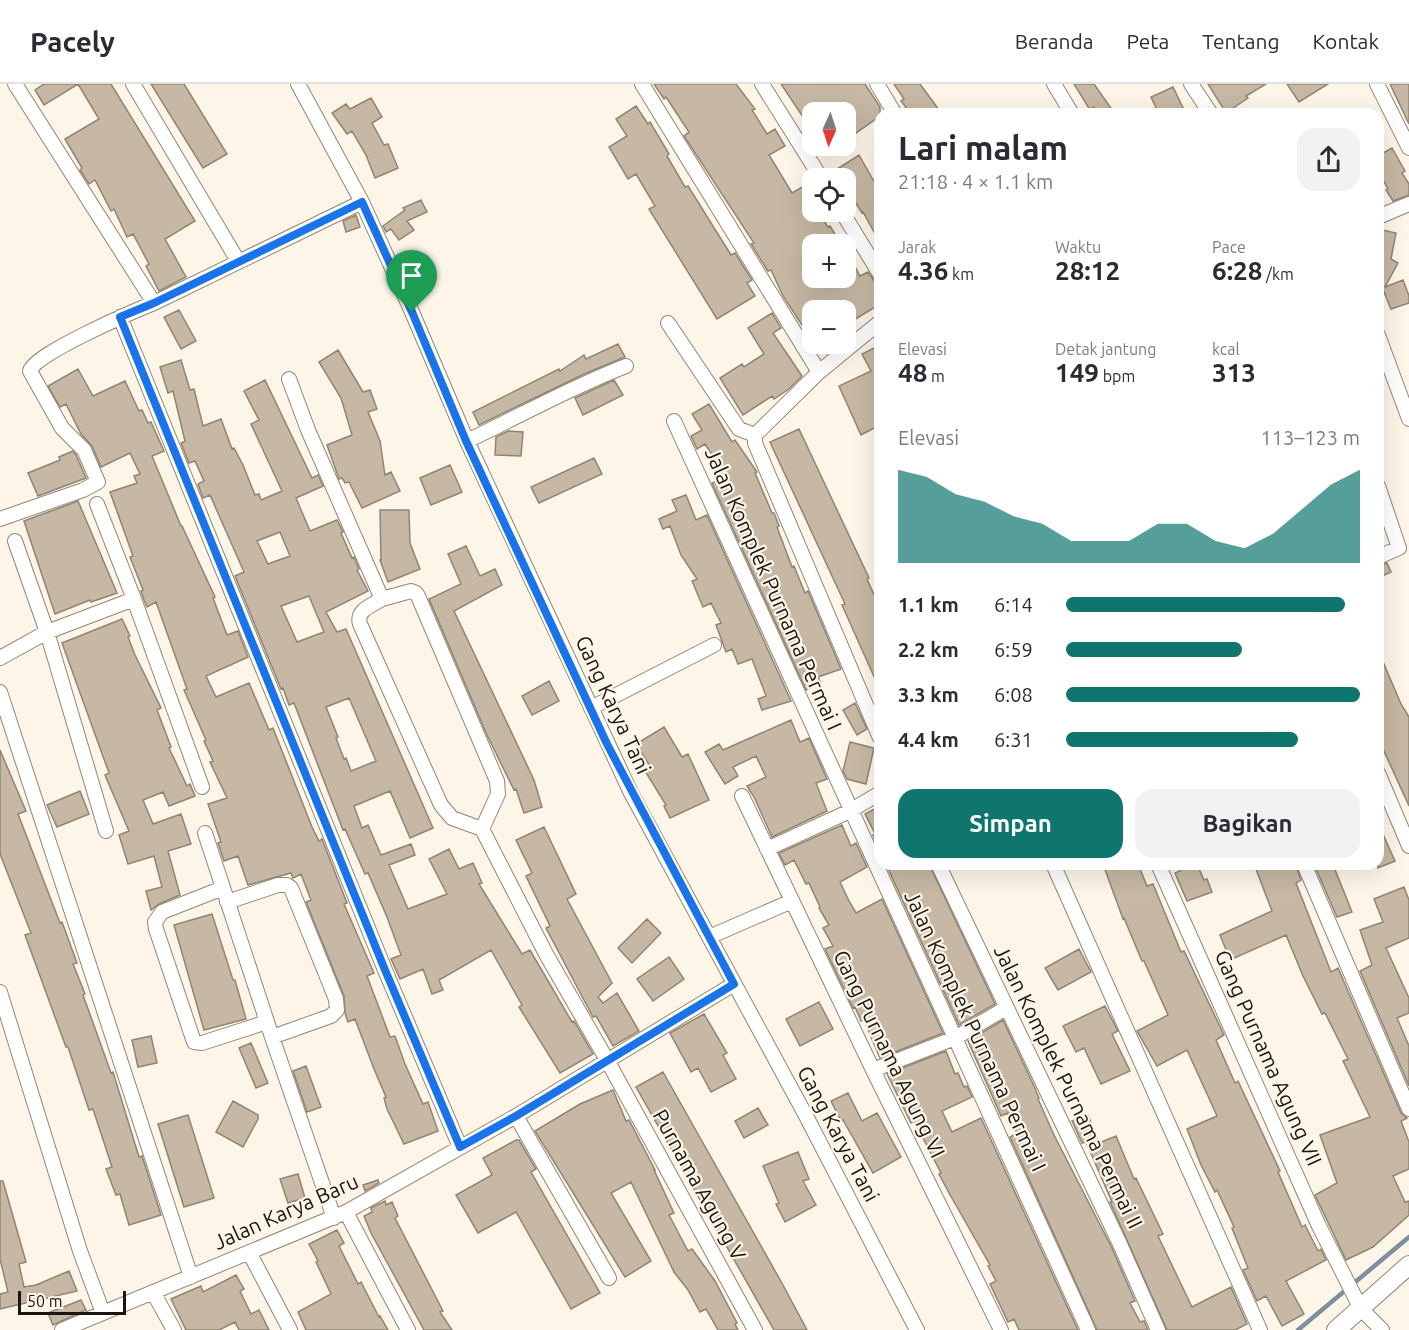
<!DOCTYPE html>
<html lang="id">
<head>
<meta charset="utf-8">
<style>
  body { margin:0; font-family:Ubuntu,sans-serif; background:#f2f2f3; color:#2b2b33; height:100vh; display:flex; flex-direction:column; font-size:22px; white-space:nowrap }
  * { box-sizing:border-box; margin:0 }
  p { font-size:20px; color:#7c7c81 }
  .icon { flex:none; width:33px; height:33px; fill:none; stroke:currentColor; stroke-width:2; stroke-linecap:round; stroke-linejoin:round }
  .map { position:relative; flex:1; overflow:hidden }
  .drawer { position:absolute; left:874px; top:24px; width:510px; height:762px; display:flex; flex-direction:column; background:#fff; border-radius:18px; box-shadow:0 6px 24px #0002 }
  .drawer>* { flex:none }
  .needle { width:39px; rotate:183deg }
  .fabs { position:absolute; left:802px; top:18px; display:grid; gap:12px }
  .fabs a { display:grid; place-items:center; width:54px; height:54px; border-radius:12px; background:#fff; box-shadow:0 6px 24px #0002; font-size:30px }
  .scale { position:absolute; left:18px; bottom:15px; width:108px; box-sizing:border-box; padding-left:6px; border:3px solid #1b160f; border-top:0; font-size:16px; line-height:21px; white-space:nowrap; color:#1b160f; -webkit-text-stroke:4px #fef5e9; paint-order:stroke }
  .pin { position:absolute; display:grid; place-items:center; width:51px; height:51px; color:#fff; margin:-62px -26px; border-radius:50% 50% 50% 0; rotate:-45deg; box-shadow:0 0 6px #0007 }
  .pin .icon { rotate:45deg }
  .round { display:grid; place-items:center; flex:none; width:63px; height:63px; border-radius:18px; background:#f2f2f3 }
  .headline { display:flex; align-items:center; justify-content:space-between; height:102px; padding:0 24px }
  h1 { font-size:33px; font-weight:700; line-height:45px }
  .figures { display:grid; grid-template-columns:repeat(3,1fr); gap:9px; height:102px; padding:6px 24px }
  .figures div { display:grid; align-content:center }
  .figures b { font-size:26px; font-weight:700 }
  .figures small { font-size:16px; font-weight:400 }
  .figures p { font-size:16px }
  .chart { height:168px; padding:12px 24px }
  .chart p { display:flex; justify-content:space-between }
  .chart svg { width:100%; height:108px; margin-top:6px; fill:#0f766e; opacity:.7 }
  .button { display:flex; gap:12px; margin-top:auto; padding:12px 24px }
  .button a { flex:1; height:69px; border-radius:18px; background:#0f766e; color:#fff; font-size:24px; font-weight:700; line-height:69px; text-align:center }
  .button a+a { background:#f2f2f3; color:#2b2b33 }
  ul { padding:0 24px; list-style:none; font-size:20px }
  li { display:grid; grid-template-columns:96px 72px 1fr; align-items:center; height:45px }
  li i { height:15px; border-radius:8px; background:#0f766e }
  header { display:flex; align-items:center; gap:36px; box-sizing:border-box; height:84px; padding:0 30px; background:#fff; border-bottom:2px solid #e1e1e2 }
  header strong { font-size:28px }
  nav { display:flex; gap:33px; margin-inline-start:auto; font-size:21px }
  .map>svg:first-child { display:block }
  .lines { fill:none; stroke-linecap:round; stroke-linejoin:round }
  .stream { stroke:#7e909f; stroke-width:4.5 }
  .building { fill:#c6b8a4; stroke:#918471; stroke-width:1.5; fill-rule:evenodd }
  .street-casing { stroke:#928673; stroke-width:16 }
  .secondary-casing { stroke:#928673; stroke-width:20 }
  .street { stroke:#fff; stroke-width:14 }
  .secondary { stroke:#fff; stroke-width:18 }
  .route-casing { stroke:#fff; stroke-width:12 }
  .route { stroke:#1a73e8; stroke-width:8 }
  .labels { text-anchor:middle; stroke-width:4.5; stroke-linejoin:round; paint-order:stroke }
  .street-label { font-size:21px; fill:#1b160f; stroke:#fef5e9 }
</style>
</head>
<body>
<header>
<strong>Pacely</strong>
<nav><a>Beranda</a><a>Peta</a><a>Tentang</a><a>Kontak</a></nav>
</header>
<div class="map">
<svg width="1409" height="1246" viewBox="0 0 1409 1246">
  <rect width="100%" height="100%" fill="#fef5e9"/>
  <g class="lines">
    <path class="stream" d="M1298 1246 1409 1153"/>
  </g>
  <path class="building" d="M44 0H111L195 137 165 155 186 193 159 207 146 182 149 180 133 150 127 153 114 125 111 127 95 96 89 100 80 86 82 84 65 55 99 35 78 0 44 21 35 6Z
    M151 0H184L227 70 203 84Z
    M654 0H736L755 25 752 26 767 50 775 45 785 62 769 71 792 109 813 97V128H818L828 143 830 142 841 160H813V194H846V166L860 192 868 188 875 198 880 199V220L846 241V226H813V258L783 212 771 186 768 187 751 160 754 159 684 52 689 48 666 13 664 15Z
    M781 0H865L880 23V32L846 56V28H843L836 19 822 28H813V48Z
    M894 0H920L942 30H911L901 17 904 15Z
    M1074 0H1094L1115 30H1098L1094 23 1090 26Z
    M1208 0H1266L1246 12 1248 14 1226 29Z
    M1287 0H1328L1299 18Z
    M1390 0H1409V40Z
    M1173 3 1186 30H1159L1151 13Z
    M371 14 382 33 372 39 384 61 388 60 398 84 375 94 366 71 352 47 347 50 332 29 346 20 350 25Z
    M636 22 648 40 650 38 669 70 667 72 685 103 688 102 731 171 735 169 752 196 747 199 755 212 717 235 649 125 655 122 636 90 628 95 609 63 627 52 616 35Z
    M1392 64 1405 87 1402 89 1409 100V111L1393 117 1386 106 1388 105 1378 87V72Z
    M859 71 880 108V159L863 128 862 129 846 103V94H840L834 87Z
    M421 116 427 128 407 137 414 146 399 156 391 145 386 148 383 142 405 126 403 124Z
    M356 131 360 143 346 148 343 137Z
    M1378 145 1396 149 1391 175 1398 179 1385 203 1403 196 1409 212V219L1391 225 1378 193Z
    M179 226 196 257 181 265 164 233Z
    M772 229 781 244 773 249 802 292 789 305 774 315 772 312 743 331 720 294 742 280 744 283 764 270 748 244Z
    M618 260 625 273 582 291 479 341 473 328 559 285 560 287 584 271 586 275Z
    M880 261V341L861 351 839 302 871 287 862 270Z
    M338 266 363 308 370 306 377 325 368 328 380 357 385 391 391 388 400 407 362 424 349 398 345 399 342 394 339 395 327 361 352 351 341 314 319 278Z
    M181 276 190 306 194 305 203 342 221 335 232 365 234 364 243 381 255 411 259 410 261 416 282 407 251 340 259 336 244 307 265 296 312 394 318 391 323 402 296 414 310 447 337 436 343 448 341 449 352 474 354 473 359 485 357 486 368 507 326 528 337 548 346 545 433 744 410 754 390 707 354 722 362 744 368 741 381 771 411 760 415 771 389 781 408 825 447 810 429 775 449 765 459 785 473 779 482 799 479 800 522 870 530 866 572 938 574 937 593 970 560 989 519 923 522 921 491 866 439 896 443 906 432 910 423 885 400 895 391 875 401 871 387 833 368 789 365 790 345 745 343 746 294 619 289 621 283 604 281 605 235 492 244 488 210 411 203 414 198 400 204 397 195 377 189 379 181 359 185 357 173 307 168 309 160 283ZM280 448 290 472 268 480 257 457ZM309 512 324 548 297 558 281 522ZM349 614 376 677 351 687 346 674 344 675 336 654 338 653 326 623Z
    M78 285 93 312 125 297 139 327 142 326 148 339 151 338 164 367 152 372 181 442H182L215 513 213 514 227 551 238 547 248 573 206 592 216 613 249 599 269 646 273 644 312 743 319 757 322 755 347 819 344 820 374 889 367 892 390 953 395 952 405 980 423 1020 428 1018 438 1047 404 1060 387 1025 384 1014 386 1013 374 985 355 935 348 938 345 929 344 912 306 818 311 816 301 790 293 794 291 789 248 801 238 772 224 777 218 759 221 758 208 720 227 714 210 678 213 677 204 657 206 656 184 606 187 605 156 518 147 523 144 516 141 507 143 506 130 473 133 472 110 408 137 399 134 392 140 390 130 369 101 383 92 362 81 350 66 320 60 323 48 302Z
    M614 296 623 311 583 331 575 314Z
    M709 320 732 358 735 356 757 388 755 389 772 429H774L779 442 777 443 792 483 794 482 805 509 808 507 841 585 818 593 821 599 806 606 712 399 723 394 720 387 722 386 705 360 697 365 691 352 702 346 692 330Z
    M799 345 869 494 867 495 880 524V606L842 521 845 520 770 358Z
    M508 347 523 348 521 372 495 371 496 353Z
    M73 367 76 371 86 394 38 412 28 389 60 376 59 373Z
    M594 374 602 390 539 419 531 403Z
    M450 381 462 408 431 421 420 394Z
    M686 411 696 436 707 431 791 617 762 626 758 615 766 612 752 575 738 580 732 565 726 568 716 541 721 539 711 519 703 523 692 497 697 495 681 471 670 442 663 445 659 435 677 427 672 416Z
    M78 417 117 509 91 518 90 516 55 530 24 437Z
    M380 426H409L410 459 420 485 388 498 380 476H381Z
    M466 462 480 492 495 485 502 501 454 527 534 696 542 723 524 729 516 705 514 706 487 651 429 515 461 500 448 470Z
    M1387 479 1391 488 1378 494V482Z
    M122 535 130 552 128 553 135 571 161 624 157 626 171 663 169 664 187 702 190 700 195 712 169 722 163 708 143 716 153 740 181 730 191 760 168 767 180 811 159 820 151 826 146 807 162 803 154 772 128 780 119 751 129 747 105 691 109 689 62 559Z
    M1378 566 1401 620 1409 633V722L1378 654Z
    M549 597 559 617 532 631 522 612Z
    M855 619 867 645 857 651 843 626Z
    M791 636 800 658 809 654 827 695 816 699 827 727 772 753 754 713 747 702 766 693 756 672 733 683 738 692 725 700 705 668 719 660 723 666Z
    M664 643 682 673 688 670 709 716 670 734 664 722 666 721 645 687 651 684 636 660Z
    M850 658 874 664 866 700 847 695 843 687Z
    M0 666 26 727 18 730 60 839 62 838 77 879 73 880 85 910 83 911 111 989 113 988 139 1073 142 1072 161 1131 129 1141 120 1110 116 1111 106 1085 112 1083 93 1025 89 1026 68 963H66L25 851 31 849 0 770Z
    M80 707 89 730 57 743 47 721Z
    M880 722V769L873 751 875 750 865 730Z
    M1378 739 1395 777 1378 784Z
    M842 741 851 762 856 759 867 783 840 798 849 817 856 829 882 815 943 949 880 974 864 936 861 937 855 923 853 924 825 865 833 862 823 844 829 841 819 824 820 823 809 799 806 800 794 776 785 781 779 769Z
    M544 743 576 810 567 815 612 899 598 913 603 919 617 909 639 947 613 962 596 932 593 933 546 844 550 842 526 792 532 789 516 756Z
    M886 780H929L995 920 959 941Z
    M1103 780H1138L1147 802 1153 800 1181 868 1184 867 1224 951 1216 956 1235 999 1238 997 1280 1087 1278 1088 1302 1143 1305 1141 1318 1167 1321 1165 1326 1176 1286 1197 1304 1230 1282 1242 1266 1212 1257 1217 1243 1186 1248 1184 1232 1144 1234 1143 1217 1106 1215 1108 1201 1081 1187 1045 1217 1032 1187 966 1157 982 1137 947 1168 931 1144 877H1142L1124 834 1123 835Z
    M1194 780H1197L1204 796 1207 795 1212 808 1187 817 1175 789Z
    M1254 780H1295L1301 796 1296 799 1331 888 1338 884 1401 1029 1407 1034 1401 1037 1409 1058V1085L1393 1092 1405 1118 1409 1117V1131L1373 1163 1346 1176 1315 1111 1337 1099 1320 1051 1370 1033 1343 977 1348 975 1325 929 1322 930 1303 892 1286 851 1230 876 1220 851 1272 827Z
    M1314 780H1340L1334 783 1352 828 1337 833Z
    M1404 803 1409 816V854L1386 864 1409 914V929L1397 934 1409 962V1002L1360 887 1372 881 1360 846 1383 838 1374 815Z
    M212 830 233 896H235L246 935 204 946 174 841Z
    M647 835 661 849 632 879 618 864Z
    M1079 865 1091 888 1058 906 1045 884Z
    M669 873 684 895 653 917 637 895Z
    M819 918 833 945 800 962 786 935Z
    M1105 922 1118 947 1112 950 1130 987 1101 1000 1084 964 1076 968 1063 942Z
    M704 930 727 969 723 971 736 995 711 1008 698 984 691 988 670 949Z
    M1003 936 1034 1002 1039 1014 1038 1015 1054 1051 1111 1162 1135 1217 1130 1219 1140 1238 1144 1237 1148 1246H1097L1010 1053 1017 1049 1008 1029 1001 1032 968 957Z
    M151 952 157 979 138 983 132 956Z
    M251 959 268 999 256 1004 239 964Z
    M946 967 955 990 958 989 964 1003 967 1002 972 1013 942 1027 952 1048 981 1034 1078 1246H1019L1014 1235 1008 1238 990 1200 996 1197 988 1182 990 1181 949 1109 939 1090 941 1089 914 1037 911 1039 887 990Z
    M306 982 321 1023 307 1028 293 987Z
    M663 988 783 1201 807 1246H774L636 1003Z
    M613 1006 626 1037 629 1036 655 1086H654L674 1129 669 1131 688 1167 692 1165 715 1197 737 1239 735 1240 738 1246H718L706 1225 700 1228 688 1206 674 1188 631 1098 611 1109 651 1177 625 1193 535 1047 580 1020Z
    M848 1009 862 1037 877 1029 901 1073 873 1089 843 1036 841 1037 831 1017Z
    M233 1017 258 1031V1035L243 1063 216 1048Z
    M758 1024 768 1041 744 1054 735 1037Z
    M188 1031 214 1114 184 1123 158 1040Z
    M1088 1031 1099 1059 1116 1052 1134 1095 1136 1094 1163 1150 1158 1152 1192 1223 1231 1203 1247 1240 1235 1246H1167L1110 1118H1112L1086 1058 1082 1059 1072 1037Z
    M516 1056H519L536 1085 531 1088 600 1209 571 1225 516 1128 478 1149 456 1111 492 1091 483 1074Z
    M798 1068 809 1095 803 1097 816 1121 785 1138 776 1120 779 1119 763 1082Z
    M298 1090 305 1114 288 1119 280 1095Z
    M378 1096 379 1099 365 1107 363 1101Z
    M0 1097H3L26 1178 19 1180 24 1203 36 1201 69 1187 77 1207 0 1225V1210L8 1208 0 1175Z
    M385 1117 386 1121 392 1118 398 1132 395 1134 443 1227 440 1228 452 1246H424L371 1149 364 1132 372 1128 371 1124Z
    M337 1146 344 1159 339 1162 358 1200 361 1198 379 1233 380 1232 388 1246H306L298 1228 331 1210 316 1178 318 1177 309 1160Z
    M236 1191 244 1205 240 1207 251 1230 259 1226 269 1246H239L235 1238 219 1246H186L171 1215 201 1202 203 1208Z
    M81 1216 86 1226 53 1241 48 1229Z"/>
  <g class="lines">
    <g class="street-casing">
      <path id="street" d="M15 0 154 219
        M133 0 238 177
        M298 0 362 118 412 228 467 357 631 709 805 1030 917 1246
        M642 0 819 288
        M762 0 821 94
        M877 0 895 30
        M1054 0 1072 30
        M1191 0 1211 30
        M1377 0 1409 64
        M842 128 880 190
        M1378 133 1409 120
        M120 233 385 886 460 1063
        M668 239 739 345 755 351
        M1378 251 1409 335
        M289 295 308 346 382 515C371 522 356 526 360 540L441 721 452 734 482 745 546 870 607 976 755 1246
        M674 337 1088 1246
        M755 351V359L880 654
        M755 351 819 288 880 238
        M467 357C520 332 571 303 626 282
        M1378 402 1399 464 1378 473
        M97 420 134 515 202 703
        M0 435 83 406 98 398 84 366 62 344 30 287C34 270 134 227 154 219L362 118
        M15 457 47 548 106 747
        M382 515 411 507 416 509 418 512 497 697 498 710 482 745
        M0 574 47 548 134 515
        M0 608 191 1193
        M591 624 714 561
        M1378 689 1409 762
        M742 712 873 986 1001 1246
        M205 749 272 953 334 1134
        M767 765 850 727 880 709
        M938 780 1119 1158 1158 1246
        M1053 780 1260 1246
        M1158 780 1319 1142 1361 1225 1382 1246
        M1304 780 1409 1025
        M223 804 162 828 155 838 156 845 194 958 202 959 267 938
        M227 818 278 801H287L291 804 336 915 337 926 331 932 272 953
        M709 853 792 817
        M0 908 80 1167 103 1229
        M873 986 955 954 1006 924
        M516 1032 609 1194
        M346 1128 408 1246
        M249 1168 290 1246
        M153 1208 174 1246
        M62 1246 346 1128 516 1032 734 900"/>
    </g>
    <g class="secondary-casing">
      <path id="secondary" d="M1336 1246 1409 1181"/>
    </g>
    <use href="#street" class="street"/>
    <use href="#secondary" class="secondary"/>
  </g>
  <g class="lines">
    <g class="route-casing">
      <path id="route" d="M362 118 412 228 466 357 607 660 734 900 516 1032 460 1063 385 886 120 233 154 219Z"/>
    </g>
    <use href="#route" class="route"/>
  </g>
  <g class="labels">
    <g class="street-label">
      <text transform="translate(773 505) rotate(66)" y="7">Jalan Komplek Purnama Permai I</text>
      <text transform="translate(613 621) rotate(65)" y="7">Gang Karya Tani</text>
      <text transform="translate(975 947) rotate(65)" y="7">Jalan Komplek Purnama Permai I</text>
      <text transform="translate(889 970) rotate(64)" y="7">Gang Purnama Agung VI</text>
      <text transform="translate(1268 974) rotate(66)" y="7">Gang Purnama Agung VII</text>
      <text transform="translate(1068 1003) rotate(64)" y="7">Jalan Komplek Purnama Permai II</text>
      <text transform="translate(838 1050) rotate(62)" y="7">Gang Karya Tani</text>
      <text transform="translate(699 1101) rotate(61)" y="7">Purnama Agung V</text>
      <text transform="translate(286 1128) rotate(-24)" y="7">Jalan Karya Baru</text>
    </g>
  </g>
</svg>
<div class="fabs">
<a><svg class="needle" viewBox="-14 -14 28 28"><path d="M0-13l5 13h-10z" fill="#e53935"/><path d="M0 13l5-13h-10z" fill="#7c7c81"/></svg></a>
<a><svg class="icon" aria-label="locate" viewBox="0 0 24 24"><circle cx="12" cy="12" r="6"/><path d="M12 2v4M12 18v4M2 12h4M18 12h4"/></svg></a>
<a>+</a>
<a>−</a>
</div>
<div class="scale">50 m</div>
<div class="pin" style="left:412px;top:228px;background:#1e9e55"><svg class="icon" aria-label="arrive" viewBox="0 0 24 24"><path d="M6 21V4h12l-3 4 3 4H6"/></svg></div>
<section class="drawer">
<div class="headline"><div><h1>Lari malam</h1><p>21:18 · 4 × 1.1 km</p></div><a class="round"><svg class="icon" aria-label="share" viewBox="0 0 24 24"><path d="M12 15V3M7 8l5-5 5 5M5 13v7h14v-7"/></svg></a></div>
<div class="figures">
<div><p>Jarak</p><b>4.36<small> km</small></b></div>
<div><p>Waktu</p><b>28:12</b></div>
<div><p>Pace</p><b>6:28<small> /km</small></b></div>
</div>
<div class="figures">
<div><p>Elevasi</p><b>48<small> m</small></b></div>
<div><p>Detak jantung</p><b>149<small> bpm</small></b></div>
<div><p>kcal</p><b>313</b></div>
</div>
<div class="chart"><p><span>Elevasi</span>113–123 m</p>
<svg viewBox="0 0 160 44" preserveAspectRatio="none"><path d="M0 44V6L10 9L20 16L30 19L40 25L50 28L60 35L70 35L80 35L90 28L100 28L110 35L120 38L130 32L140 22L150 12L160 6V44z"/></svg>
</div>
<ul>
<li><b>1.1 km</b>6:14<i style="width:95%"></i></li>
<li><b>2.2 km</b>6:59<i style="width:60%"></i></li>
<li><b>3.3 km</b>6:08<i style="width:100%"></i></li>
<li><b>4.4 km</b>6:31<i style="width:79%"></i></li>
</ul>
<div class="button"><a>Simpan</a><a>Bagikan</a></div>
</section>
</div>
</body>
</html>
